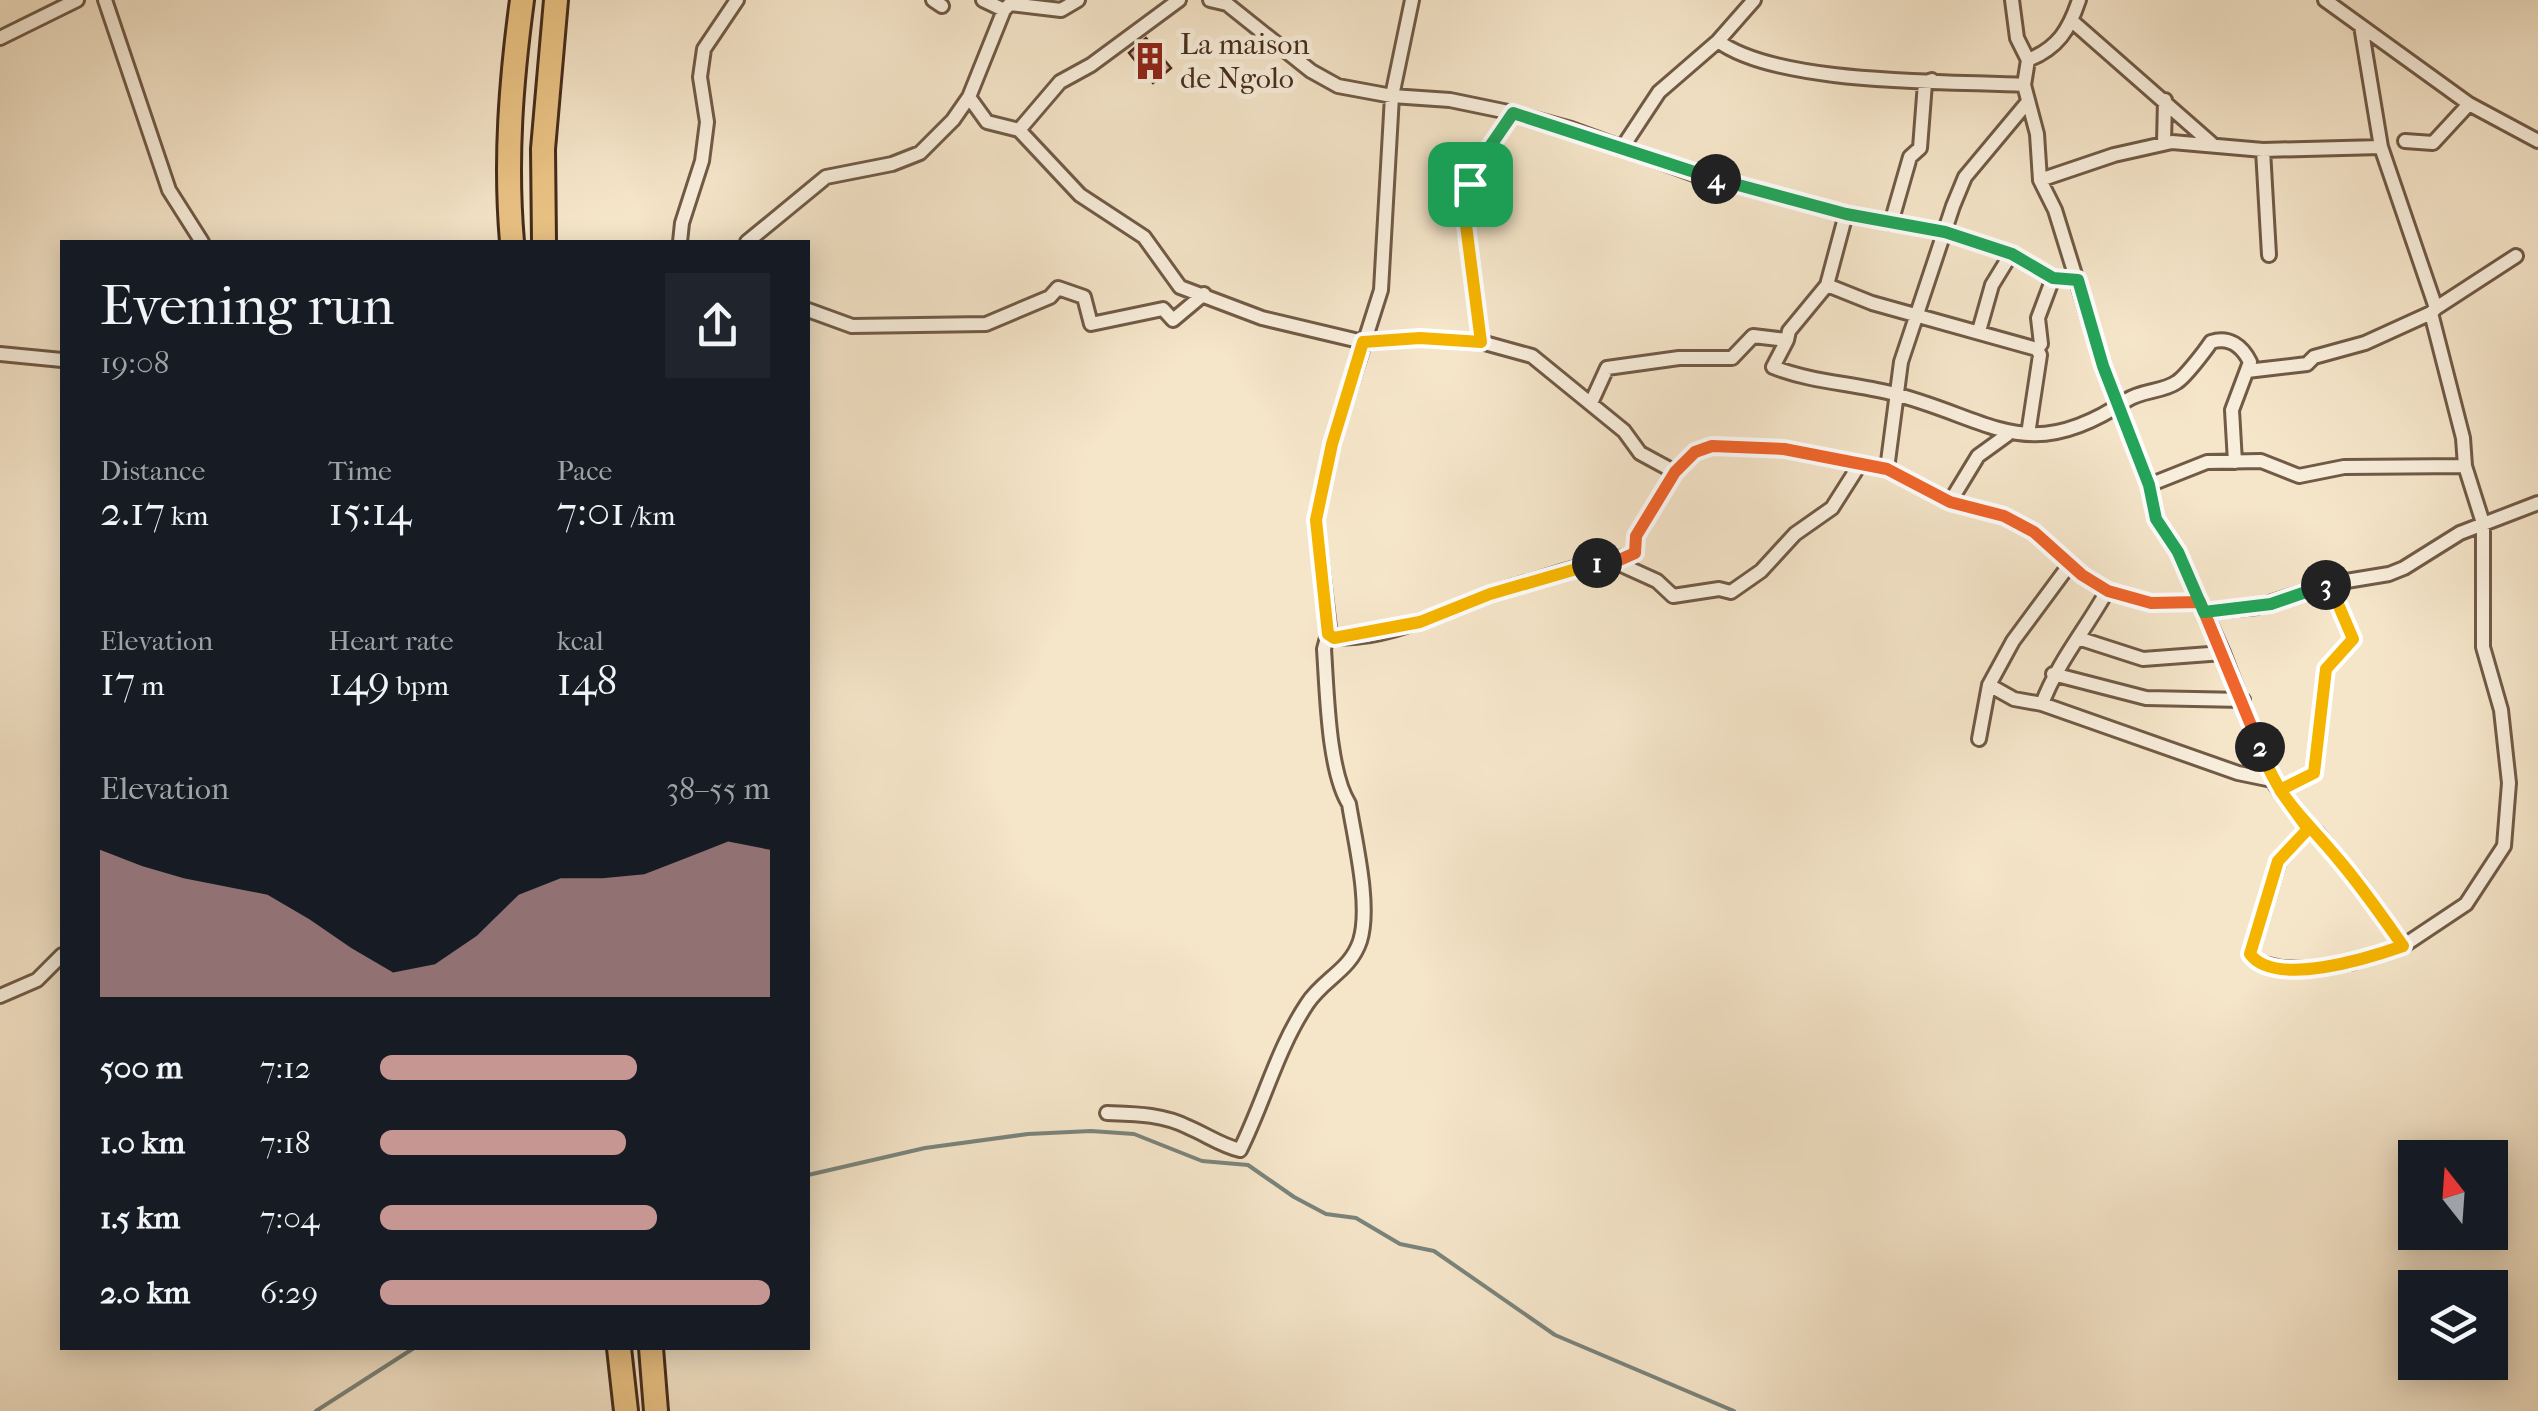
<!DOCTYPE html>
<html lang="en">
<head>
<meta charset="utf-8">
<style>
  body { margin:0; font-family:"IM FELL French Canon",serif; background:#20242c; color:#f1f3f6; height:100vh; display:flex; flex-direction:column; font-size:38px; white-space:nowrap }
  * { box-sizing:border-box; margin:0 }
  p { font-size:32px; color:#9ea1a6 }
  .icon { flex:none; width:55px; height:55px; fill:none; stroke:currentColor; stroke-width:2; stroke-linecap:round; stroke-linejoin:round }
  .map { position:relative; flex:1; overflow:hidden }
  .panel { position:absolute; left:60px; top:240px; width:750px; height:1110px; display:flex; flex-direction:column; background:#171b24; border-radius:0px; box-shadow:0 5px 25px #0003 }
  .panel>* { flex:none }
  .needle { width:65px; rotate:343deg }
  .buttons { position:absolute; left:2398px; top:1140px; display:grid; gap:20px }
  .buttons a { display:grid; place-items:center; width:110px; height:110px; border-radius:0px; background:#171b24; box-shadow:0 5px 25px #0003; font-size:50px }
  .pin { position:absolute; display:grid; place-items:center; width:85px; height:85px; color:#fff; margin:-42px; border-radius:20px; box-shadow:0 5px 15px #0006 }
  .km { position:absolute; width:50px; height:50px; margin:-25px; border-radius:50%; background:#222; color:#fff; font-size:28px; line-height:50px; text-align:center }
  .round { display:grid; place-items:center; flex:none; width:105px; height:105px; border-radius:0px; background:#20242c }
  .head { display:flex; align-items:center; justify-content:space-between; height:170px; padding:0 40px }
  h1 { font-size:55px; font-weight:600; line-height:75px }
  .metrics { display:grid; grid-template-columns:repeat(3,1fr); gap:15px; height:170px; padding:10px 40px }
  .metrics div { display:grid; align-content:center }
  .metrics b { font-size:42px; font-weight:600 }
  .metrics small { font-size:28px; font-weight:400 }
  .metrics p { font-size:28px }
  .chart { height:280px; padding:20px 40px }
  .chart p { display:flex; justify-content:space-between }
  .chart svg { width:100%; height:180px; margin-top:10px; fill:#c59692; opacity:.7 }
  ul { padding:0 40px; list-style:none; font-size:32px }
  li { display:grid; grid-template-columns:160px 120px 1fr; align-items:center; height:75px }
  li i { height:25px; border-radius:12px; background:#c59692 }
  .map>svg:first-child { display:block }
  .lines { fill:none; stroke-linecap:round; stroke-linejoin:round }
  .stream { stroke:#7a847b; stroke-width:4 }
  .building { fill:#e1a396; stroke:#452c1b; stroke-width:2.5 }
  .street-casing { stroke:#715a46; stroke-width:18 }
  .highway-casing { stroke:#452c1b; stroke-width:28 }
  .street { stroke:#f8eedc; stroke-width:12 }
  .highway { stroke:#eac284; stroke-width:22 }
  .split-1-casing { stroke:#fff; stroke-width:20 }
  .split-2-casing { stroke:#fff; stroke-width:20 }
  .split-3-casing { stroke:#fff; stroke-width:20 }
  .split-4-casing { stroke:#fff; stroke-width:20 }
  .split-5-casing { stroke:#fff; stroke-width:20 }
  .split-1 { stroke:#f5b400; stroke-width:12 }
  .split-2 { stroke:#f0652b; stroke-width:12 }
  .split-3 { stroke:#f5b400; stroke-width:12 }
  .split-4 { stroke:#22a559; stroke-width:12 }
  .split-5 { stroke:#22a559; stroke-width:12 }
  .labels { text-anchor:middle; stroke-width:10; stroke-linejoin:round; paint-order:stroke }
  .poi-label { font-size:30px; fill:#452c1b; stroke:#f8eedc; text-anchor:start }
</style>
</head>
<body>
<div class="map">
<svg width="2538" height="1411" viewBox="0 0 2538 1411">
  <rect width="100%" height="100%" fill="#f5e5c9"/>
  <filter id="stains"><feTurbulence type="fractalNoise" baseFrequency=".002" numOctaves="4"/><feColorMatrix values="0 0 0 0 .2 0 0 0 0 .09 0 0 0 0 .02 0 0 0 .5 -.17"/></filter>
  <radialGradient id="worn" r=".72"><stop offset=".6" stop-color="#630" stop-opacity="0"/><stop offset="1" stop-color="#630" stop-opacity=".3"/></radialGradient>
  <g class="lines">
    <path class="stream" d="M808 1175 925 1148 1028 1134 1091 1131 1134 1134 1202 1161 1248 1165 1294 1197 1326 1214 1356 1218 1400 1244 1434 1251 1555 1335 1734 1411
      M316 1411 414 1348"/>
  </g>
  <path class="building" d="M1146 38 1171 68 1153 83 1129 53Z"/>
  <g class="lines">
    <g class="street-casing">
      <path id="street" d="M105 0 169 190 202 242
        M933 0 942 6
        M983 0 1004 10
        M1210 0 1227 4 1311 71 1338 86 1392 96 1450 100 1513 113 1571 129 1694 174 1846 214 1945 232 2011 254 2053 278 2078 280
        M1412 0 1392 96 1381 290 1332 444 1316 520 1330 636C1382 646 1458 603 1508 588 1536 580 1563 571 1590 564 1607 561 1619 560 1635 553L1636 537 1675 472 1695 452 1712 446 1784 449 1887 469 1950 502 2004 516 2034 532 2082 575 2107 591 2151 603 2200 602
        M2012 0 2017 38 2028 60 2024 85 2037 134 2040 180 2055 210 2103 365 2149 485 2156 519 2178 552 2223 653 2272 780 2308 829 2317 833 2357 881 2403 946
        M2325 0 2469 104 2538 141
        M2072 21 2211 143
        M0 38 77 0
        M1718 41C1777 85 1947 81 2024 85
        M2028 60C2058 48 2069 30 2079 0
        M969 97 987 122 1019 130 1080 195 1144 237 1180 287 1262 318 1363 342 1420 338 1481 342 1532 356 1624 431 1640 453 1675 472
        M1019 130 1060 82 1091 65 1179 0
        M2405 141 2433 143 2469 104
        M2164 143 2165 100
        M1622 148 1659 92 1718 41 1754 0
        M2263 150 2269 255
        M2040 180 2114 155 2172 142 2263 150 2381 147
        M1891 223 1910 157 1920 148 1925 83 1932 80
        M680 242 682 223 702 161 707 122 700 77 704 49 737 0
        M747 242 826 177 892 164 920 153 953 120 969 97 1004 10 1010 4 1061 10 1078 0
        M1827 285 1872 303 2037 349
        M2436 308 2516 256
        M808 310 852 326 986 324 1050 297 1058 288 1084 297 1091 324 1163 309 1173 320 1204 294
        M1979 331 1992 285 2011 254
        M1787 340 1773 367C1811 382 1851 383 1891 393 1991 418 2026 468 2127 400 2142 390 2163 392 2177 382 2185 377 2205 351 2211 342 2229 336 2242 346 2250 362L2232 410 2235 462
        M1481 342 1462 194 1478 163 1513 113
        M0 354 62 360
        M2247 371 2307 364 2314 357 2365 343 2431 313
        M1591 403 1607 368 1679 358H1732L1753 336 1787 340 1789 331 1827 285 1846 214
        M2028 434 2040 355 2037 349 2041 344 2038 318 2053 278
        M1887 469 1901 362 1953 206 1965 177 2026 104
        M2149 485 2207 462 2261 461 2299 476 2344 467 2465 466
        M1950 502 1978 456 2007 435
        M1615 562 1657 581 1673 596 1719 589 1731 592 1761 571 1795 534 1832 508 1860 464
        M2204 612 2257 607 2328 584 2389 574 2404 568 2460 533 2538 503
        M2081 639 2143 659 2223 653
        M2053 674 2146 698 2243 700
        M1989 685 2014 699 2042 704 2238 773 2272 780
        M2042 704C2057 663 2086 629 2107 591
        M1979 739 1989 685 2013 641 2070 564
        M2279 790 2314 773 2326 669 2353 639 2332 590V585L2339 583
        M2308 829 2279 861 2250 954 2260 963 2281 968 2310 969 2354 962 2403 946 2466 904 2504 846 2509 783 2501 710 2483 647V523L2465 466 2463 438 2431 313 2436 308 2381 147 2361 26
        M0 996 37 980 62 955
        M1107 1113C1135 1114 1162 1114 1188 1127 1207 1135 1220 1145 1240 1150 1264 1102 1277 1049 1307 1004 1323 979 1350 971 1360 941 1371 906 1355 841 1349 804 1328 770 1327 691 1324 649L1328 634"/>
    </g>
    <g class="highway-casing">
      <path id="highway" d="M512 242C505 160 511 82 522 0
        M544 242 543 149 556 0
        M619 1348 626 1411
        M651 1348 656 1411"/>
    </g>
    <use href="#street" class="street"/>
    <use href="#highway" class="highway"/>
  </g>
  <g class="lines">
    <g class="split-1-casing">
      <path id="split-1" d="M1470 184 1462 194 1481 342 1420 338 1363 342 1332 444 1316 520 1328 634 1334 638 1420 622 1490 594 1597 563"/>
    </g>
    <g class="split-2-casing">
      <path id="split-2" d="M1597 563 1615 562 1635 553 1636 536 1675 472 1695 452 1712 446 1784 449 1887 469 1950 502 2004 516 2034 532 2082 575 2108 591 2151 603 2200 602 2260 747"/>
    </g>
    <g class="split-3-casing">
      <path id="split-3" d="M2260 747C2280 803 2303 816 2338 859 2362 887 2382 916 2403 946 2369 958 2275 988 2250 954L2278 861 2308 829 2280 790 2314 773 2326 669 2353 639 2332 590V585L2339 582 2326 585"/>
    </g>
    <g class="split-4-casing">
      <path id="split-4" d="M1716 179 1846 214 1945 232 2012 254 2053 278 2078 280 2103 366 2149 485 2156 519 2178 552 2204 612 2271 604 2326 585"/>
    </g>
    <g class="split-5-casing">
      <path id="split-5" d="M1470 184 1478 164 1513 113 1716 179"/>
    </g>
    <use href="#split-1" class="split-1"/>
    <use href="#split-2" class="split-2"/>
    <use href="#split-3" class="split-3"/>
    <use href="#split-4" class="split-4"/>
    <use href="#split-5" class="split-5"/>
  </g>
  <defs>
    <g id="building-bare" transform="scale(3)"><path d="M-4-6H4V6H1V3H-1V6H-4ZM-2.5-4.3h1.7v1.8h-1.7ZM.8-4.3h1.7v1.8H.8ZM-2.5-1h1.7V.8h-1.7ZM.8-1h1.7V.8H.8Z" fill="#8f2418" stroke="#f8eedc" stroke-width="2.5" paint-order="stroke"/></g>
  </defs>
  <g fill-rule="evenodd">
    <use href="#building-bare" x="1150" y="61"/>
  </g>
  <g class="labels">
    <g class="poi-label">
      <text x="1180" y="54">La maison<tspan x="1180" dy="34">de Ngolo</tspan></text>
    </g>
  </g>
  <rect width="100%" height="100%" filter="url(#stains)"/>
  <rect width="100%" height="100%" fill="url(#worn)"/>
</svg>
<div class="buttons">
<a><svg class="needle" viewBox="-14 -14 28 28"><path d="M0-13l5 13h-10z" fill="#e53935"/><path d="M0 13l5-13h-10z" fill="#9ea1a6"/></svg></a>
<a><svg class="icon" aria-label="layers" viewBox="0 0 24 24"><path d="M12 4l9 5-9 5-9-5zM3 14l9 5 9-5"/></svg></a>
</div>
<div class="pin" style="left:1470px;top:184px;background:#1e9e55"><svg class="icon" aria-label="arrive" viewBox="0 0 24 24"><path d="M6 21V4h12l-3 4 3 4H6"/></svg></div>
<b class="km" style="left:1597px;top:563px">1</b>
<b class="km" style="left:2260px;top:747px">2</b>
<b class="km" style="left:2326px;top:585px">3</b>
<b class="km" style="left:1716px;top:179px">4</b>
<section class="panel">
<div class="head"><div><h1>Evening run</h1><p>19:08</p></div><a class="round"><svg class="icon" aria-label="share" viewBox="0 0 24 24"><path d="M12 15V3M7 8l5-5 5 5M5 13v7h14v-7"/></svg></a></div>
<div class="metrics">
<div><p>Distance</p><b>2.17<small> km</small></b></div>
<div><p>Time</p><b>15:14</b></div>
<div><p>Pace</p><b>7:01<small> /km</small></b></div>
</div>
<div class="metrics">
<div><p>Elevation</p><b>17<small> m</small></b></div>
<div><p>Heart rate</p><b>149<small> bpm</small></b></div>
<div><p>kcal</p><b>148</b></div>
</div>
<div class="chart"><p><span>Elevation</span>38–55 m</p>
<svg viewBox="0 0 160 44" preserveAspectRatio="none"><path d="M0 44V8L10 12L20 15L30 17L40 19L50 25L60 32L70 38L80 36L90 29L100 19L110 15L120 15L130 14L140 10L150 6L160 8V44z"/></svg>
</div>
<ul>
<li><b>500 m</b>7:12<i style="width:66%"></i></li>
<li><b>1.0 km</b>7:18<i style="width:63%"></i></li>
<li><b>1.5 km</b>7:04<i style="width:71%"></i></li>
<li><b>2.0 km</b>6:29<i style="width:100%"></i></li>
</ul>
</section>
</div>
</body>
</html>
